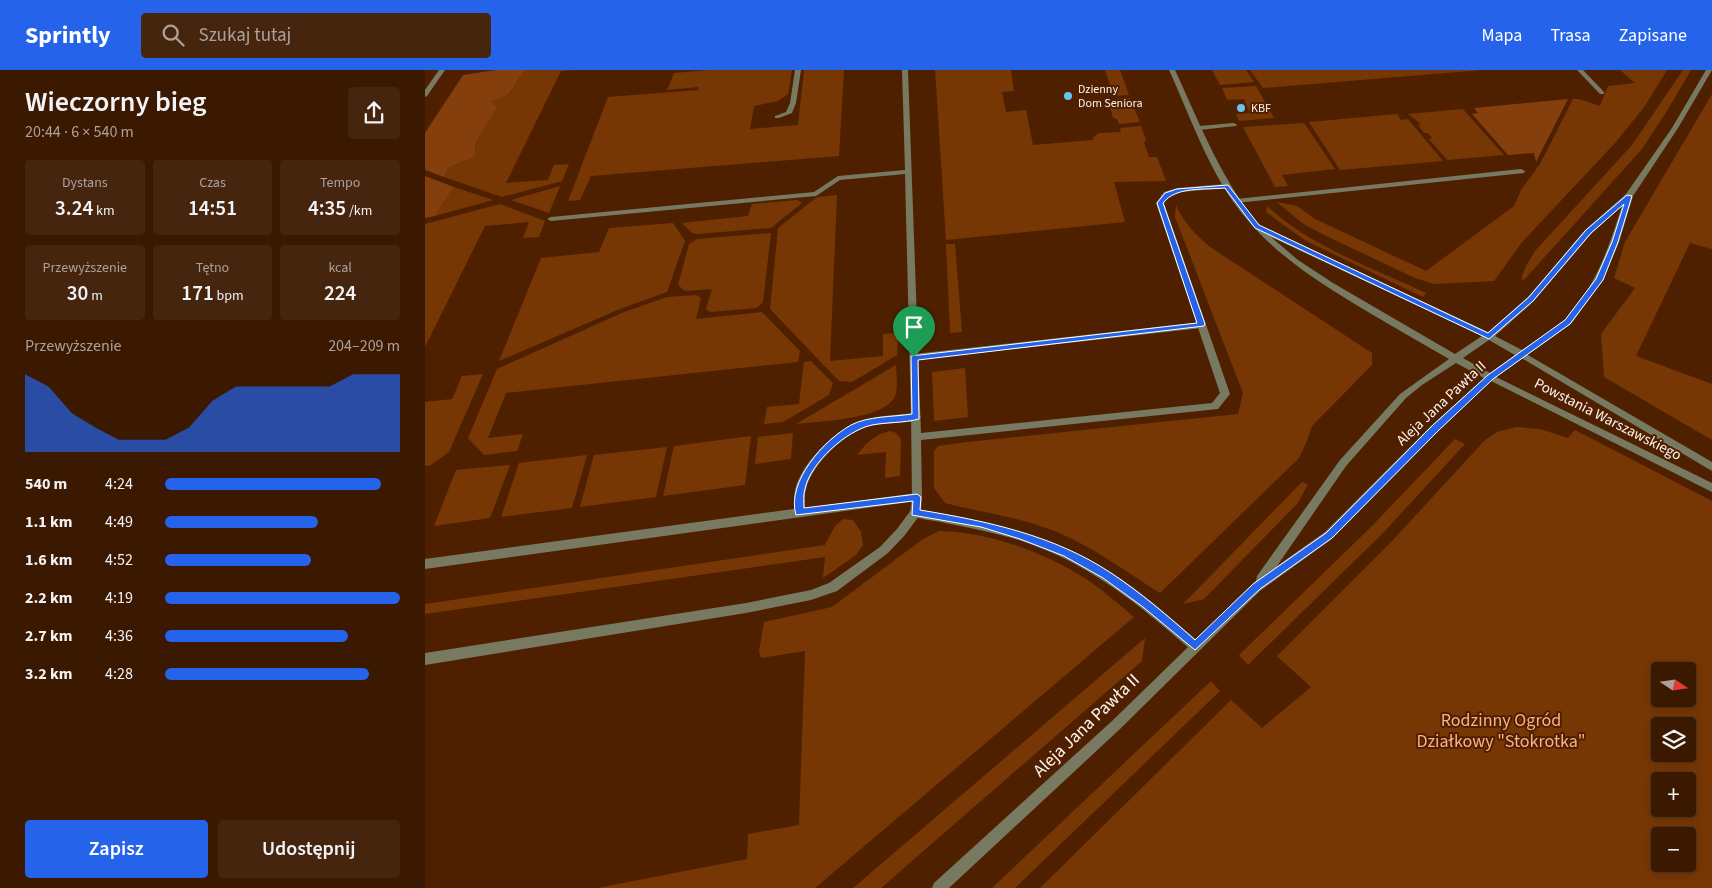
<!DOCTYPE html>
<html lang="pl">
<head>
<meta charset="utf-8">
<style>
  body { margin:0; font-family:"Source Sans 3",sans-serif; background:#46250f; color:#f1f3f6; height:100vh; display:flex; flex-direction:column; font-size:19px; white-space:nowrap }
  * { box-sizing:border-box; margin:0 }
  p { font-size:16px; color:#aca099 }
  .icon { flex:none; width:28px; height:28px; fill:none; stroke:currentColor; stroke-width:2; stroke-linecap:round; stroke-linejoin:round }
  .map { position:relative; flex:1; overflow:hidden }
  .sheet { display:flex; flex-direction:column; background:#3b1800; width:425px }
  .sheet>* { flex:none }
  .needle { width:32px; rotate:103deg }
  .buttons { position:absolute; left:1226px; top:592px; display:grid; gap:10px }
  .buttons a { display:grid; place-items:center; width:45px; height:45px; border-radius:5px; background:#3b1800; box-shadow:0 2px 8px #0003,0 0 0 1px #543722; font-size:25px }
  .pin { position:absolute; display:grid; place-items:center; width:42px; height:42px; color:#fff; margin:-51px -21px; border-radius:50% 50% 50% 0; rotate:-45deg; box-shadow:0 0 5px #0007 }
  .pin .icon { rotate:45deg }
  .round { display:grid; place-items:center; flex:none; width:52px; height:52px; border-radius:5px; background:#46250f }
  .headline { display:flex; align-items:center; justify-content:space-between; height:85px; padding:0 25px }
  h1 { font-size:28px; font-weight:600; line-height:38px }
  .metrics { display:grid; grid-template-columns:repeat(3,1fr); gap:8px; height:85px; padding:5px 25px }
  .metrics div { display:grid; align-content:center; border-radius:5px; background:#46250f; text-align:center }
  .metrics b { font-size:21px; font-weight:600 }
  .metrics small { font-size:14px; font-weight:400 }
  .metrics p { font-size:14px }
  .chart { height:140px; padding:10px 25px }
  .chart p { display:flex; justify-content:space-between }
  .chart svg { width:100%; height:90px; margin-top:5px; fill:#2563eb; opacity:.7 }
  .primary-button { display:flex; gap:10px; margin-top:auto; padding:10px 25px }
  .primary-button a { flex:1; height:58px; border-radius:5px; background:#2563eb; color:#fff; font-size:20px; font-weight:600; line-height:58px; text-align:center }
  .primary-button a+a { background:#46250f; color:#f1f3f6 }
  ul { padding:0 25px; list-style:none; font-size:16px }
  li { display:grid; grid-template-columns:80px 60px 1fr; align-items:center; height:38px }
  li i { height:12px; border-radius:6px; background:#2563eb }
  header { display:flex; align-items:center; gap:30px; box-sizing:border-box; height:70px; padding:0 25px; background:#2563eb; color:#fff }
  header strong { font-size:24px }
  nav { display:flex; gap:28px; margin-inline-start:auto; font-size:18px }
  .search { width:350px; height:45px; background:#46250f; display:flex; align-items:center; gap:12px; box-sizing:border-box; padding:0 18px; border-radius:5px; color:#aca099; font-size:19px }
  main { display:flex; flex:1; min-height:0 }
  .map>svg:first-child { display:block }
  .green { fill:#773704; fill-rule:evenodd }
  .forest { fill:#843f0c }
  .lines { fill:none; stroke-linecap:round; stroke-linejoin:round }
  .service { fill:#777960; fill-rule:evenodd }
  .minor { fill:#777960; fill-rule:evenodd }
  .tertiary { fill:#777960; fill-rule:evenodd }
  .route { fill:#2563eb; stroke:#fff; fill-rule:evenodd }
  .poi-dot { fill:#67c4f0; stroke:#4f2000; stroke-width:2 }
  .labels { text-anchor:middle; stroke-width:4; stroke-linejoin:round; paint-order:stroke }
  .far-poi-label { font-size:12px; fill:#fff2eb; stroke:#4f2000; text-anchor:start }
  .street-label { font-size:15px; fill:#fff2eb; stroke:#4f2000 }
  .near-park-label { font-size:18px; fill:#f9b188; stroke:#4f2000 }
  .near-street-label { font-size:18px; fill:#fff2eb; stroke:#4f2000 }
</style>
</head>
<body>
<header>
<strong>Sprintly</strong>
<div class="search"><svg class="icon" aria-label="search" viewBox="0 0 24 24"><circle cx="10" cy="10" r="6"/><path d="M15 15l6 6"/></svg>Szukaj tutaj</div>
<nav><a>Mapa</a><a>Trasa</a><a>Zapisane</a></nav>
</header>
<main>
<section class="sheet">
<div class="headline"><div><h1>Wieczorny bieg</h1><p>20:44 · 6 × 540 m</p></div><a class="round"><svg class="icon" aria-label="share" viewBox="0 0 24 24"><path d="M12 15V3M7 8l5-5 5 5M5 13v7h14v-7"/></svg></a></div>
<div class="metrics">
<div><p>Dystans</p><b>3.24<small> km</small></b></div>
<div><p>Czas</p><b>14:51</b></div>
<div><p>Tempo</p><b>4:35<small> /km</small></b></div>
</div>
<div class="metrics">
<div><p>Przewyższenie</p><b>30<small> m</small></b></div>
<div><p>Tętno</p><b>171<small> bpm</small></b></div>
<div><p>kcal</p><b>224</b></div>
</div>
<div class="chart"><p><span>Przewyższenie</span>204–209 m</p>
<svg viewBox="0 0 160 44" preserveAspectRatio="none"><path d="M0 44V6L10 12L20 25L30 32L40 38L50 38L60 38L70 32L80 19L90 12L100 12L110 12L120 12L130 12L140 6L150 6L160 6V44z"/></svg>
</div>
<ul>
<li><b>540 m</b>4:24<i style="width:92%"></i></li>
<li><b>1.1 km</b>4:49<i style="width:65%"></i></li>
<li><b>1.6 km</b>4:52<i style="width:62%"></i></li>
<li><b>2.2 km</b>4:19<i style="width:100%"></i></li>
<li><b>2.7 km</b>4:36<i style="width:78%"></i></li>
<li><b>3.2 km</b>4:28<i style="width:87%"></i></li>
</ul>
<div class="primary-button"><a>Zapisz</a><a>Udostępnij</a></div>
</section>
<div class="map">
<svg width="1287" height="818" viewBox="0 0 1287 818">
  <rect width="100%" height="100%" fill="#4f2000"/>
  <path class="green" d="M100 0H153L136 1 81 113 123 110 129 95 144 94 137 111 77 127 19 107 23 98 51 86 50 74 72 38 65 31 83 25Z
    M285 0H367L363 24 353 31 329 36 325 59 373 55 379 0H419L414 86 166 106 155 130 143 131 183 27 273 20V17L242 20 249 3Z
    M510 0H586L589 21 577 22 581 42 601 40 608 75 668 70V67L674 63 696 62 695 58 716 56 721 70 719 73 724 87H732L741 111 689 112 700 152 521 170Z
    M680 0H695L704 25 689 26Z
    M787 0H821L829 12 795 15Z
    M825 0H1057L838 18Z
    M1195 0H1242L1220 36 1190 73 1098 171 1069 211 1009 214 990 208 899 165 877 153 852 132 872 136 890 149 1001 201 1089 136 1096 120 1115 94 1148 29H1154L1175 36 1183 16 1210 13Z
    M1258 0H1266L1242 41 1217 79 1099 210 1096 209 1101 196 1110 181 1207 75Z
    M831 16 849 48 814 51 811 44 825 43 819 29 802 30 797 18Z
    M1287 24V179L1265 173 1211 286 1287 314V370L1179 307 1176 264 1210 218 1189 208 1200 172Z
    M705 28 715 52 694 54 692 49 688 48 685 37 693 36 691 29Z
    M1038 39 1079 85 1022 90 1004 69 1007 68 1003 63H999L993 55 996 54 983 44Z
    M972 44 976 50 983 49 1018 91 915 100 884 52Z
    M879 53 910 99 857 105 863 116 850 117 818 57Z
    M135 116 124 143 86 130Z
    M29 117 68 130 10 146Z
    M412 125 405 291 458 286V264L473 263 472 285 427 312 414 311 345 239 353 158 392 127Z
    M372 130 377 133 346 158 273 164 267 163 257 153 323 146 327 134Z
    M75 134 120 151 114 167 98 168 104 152 60 156 0 277V154Z
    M751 135C758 152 771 165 785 177L947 283V295L887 356 882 371 874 388 735 523C698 500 662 472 621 458 588 446 554 442 520 433L509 418V381L513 376 542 372 813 344 818 323 750 147Z
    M842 136C882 175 950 199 1001 223L998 227 881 171 841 142Z
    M248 153 260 171 242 222 195 239 74 291 116 188 174 182 184 158Z
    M346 163 338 232 332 238 285 242 281 239 287 219 260 221 253 215 264 174 272 169Z
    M521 174H530L537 262 525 263Z
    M271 225 276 228 271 249 337 242 375 281 373 292 81 323 63 368 98 364 92 381 59 385 43 368 72 299 199 242 242 227Z
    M386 291 408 313 404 325 358 352 339 354 342 337 374 334 379 292Z
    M471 295C471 303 473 314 471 323 465 350 394 351 371 354Z
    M540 298 543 347 509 351 507 302Z
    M58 304 24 382 6 395 0 396V332L27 329 37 306Z
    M1091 357 1115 359 1143 368 1150 360 1287 431V818H615L806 630 837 658 886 617 852 586 968 470 1060 370 1072 362ZM1262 601V629H1235V601ZM1262 656V684H1235V656ZM1235 711H1262V739H1235ZM1235 766H1262V794H1235Z
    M465 361 471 363 476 369 475 406 460 408 461 382 432 385C442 372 449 365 465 361Z
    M368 363 366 389 330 394 333 367Z
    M326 366 320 415 238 426 249 376Z
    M1030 369 1040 374 958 463 823 595 814 585 947 456Z
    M242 377 231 427 155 437 169 385Z
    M162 385 147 438 76 447 94 393Z
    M85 395 65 448 9 456 31 400Z
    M877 412 883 414 873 433 779 529 758 534Z
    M418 449 428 450 436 462 438 475 431 485 398 508 400 487 0 544V534L400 475 410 456Z
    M514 461C562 462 617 481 658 507 676 518 692 533 709 547L390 818H172L322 789 323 764 374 755 380 581 336 588 334 581 339 552 407 537 498 469Z
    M720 568 717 591 456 818H428Z
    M786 611 795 621 590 818H567Z"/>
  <path class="forest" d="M71 0H100L83 25 66 31 72 38 50 74 51 86 23 98 19 107 0 100V63L38 5Z
    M1143 29 1111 92 1109 83 1083 85 1047 44 1053 43 1049 38Z
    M0 106 29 117 10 146 0 148Z"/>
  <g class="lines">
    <path class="service" d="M1152 0H1158L1179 22V24H1175Z
      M809 53 812 55 811 56 774 60 771 58 774 56Z
      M1096 99 1100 101 1099 103 811 133 807 131 811 129Z
      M777 252 781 255 777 258 489 290 485 287 489 284Z
      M491 343 494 344 496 347 494 350C479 354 461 352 445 356 420 362 387 394 381 419 379 425 380 432 380 438L492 423 496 424 497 427 496 430 492 431 0 499V489L369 439C369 433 369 426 370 420 376 394 409 360 434 352 452 345 472 345 491 343Z
      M490 439 494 440 495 443 494 446 480 465 463 483 412 521 386 530 321 543 0 595V583L321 533 386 520 404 513 455 477 472 459 486 440Z"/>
    <path class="minor" d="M370 0H376L371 33 367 43 354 48H350V46L361 42 365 33Z
      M477 0H483L496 363 787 333 795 323 731 133 739 122 752 118 801 114 805 116 801 118 756 122 745 126 739 133 805 324 793 339 496 370 497 427 496 440C562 451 629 466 687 503 718 523 746 548 774 572L776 576 774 580 770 582 766 580C710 531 659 489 587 468 565 462 542 457 520 453 509 450 497 450 486 446L485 443 487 427 486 347 480 104 415 110 391 126 126 151 122 149 126 147 389 122 413 106 480 100Z
      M1096 281 1287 392V401L1093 286 1092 284 1093 282Z
      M1065 304 1287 413V422L1062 309 1060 307 1062 305Z"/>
    <path class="tertiary" d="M14 0H20L2 26 0 27V20Z
      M744 0H750C776 56 797 113 838 159H843L1063 262 1103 227 1160 160 1201 124 1247 58 1281 0H1287L1253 58 1208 126 1194 172 1178 210 1146 254 1068 309 1013 361 908 468 835 521 695 659 524 818H507L509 813 687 651 831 511 832 506 915 390 975 324 1024 289C995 272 966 256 938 239 888 209 841 179 807 130 780 90 764 44 744 0ZM1197 136C1184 177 1171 216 1141 249 1130 260 1110 271 1097 280L1070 266 1109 231 1166 164ZM846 167 1057 266 1030 284 908 213 873 190ZM1064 270 1090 285 1065 303 1038 288ZM1031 293 1059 308 1007 355 900 462 852 496 921 396 981 328 997 315Z"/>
  </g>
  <path class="route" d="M803 115 834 155 1063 263 1104 227 1161 160 1202 125 1207 126 1193 172 1178 210 1145 254 1068 309 1013 361 907 468 835 519 770 580 718 537 678 508 639 486 595 469 556 457 487 445 488 431 371 445C361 412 399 370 426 355 443 346 468 347 487 344L486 286 772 253 732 133 740 123 752 119ZM800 118 830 158 1064 269 1108 231 1166 163 1199 134 1187 172 1171 209 1140 250 1063 305 1007 356 901 463 828 514 770 570C743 546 716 523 686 503 629 465 561 451 495 440L496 427 492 424 379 438C379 432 378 425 380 419 385 393 422 360 447 355 463 352 479 353 494 349L493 290 779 256 780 254 738 133C751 116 780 120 800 118Z"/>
  <g class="poi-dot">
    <circle cx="643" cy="26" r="5"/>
    <circle cx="816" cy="38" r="5"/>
  </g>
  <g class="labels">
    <g class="far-poi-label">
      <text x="653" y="23">Dzienny<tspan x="653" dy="14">Dom Seniora</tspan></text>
      <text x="826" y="42">KBF</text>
    </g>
    <g class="street-label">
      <text transform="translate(1016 333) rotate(-43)" y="5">Aleja Jana Pawła II</text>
      <text transform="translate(1183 349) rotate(27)" y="5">Powstania Warszawskiego</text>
    </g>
    <g class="near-park-label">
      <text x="1076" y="656">Rodzinny Ogród<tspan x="1076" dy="21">Działkowy "Stokrotka"</tspan></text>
    </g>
    <g class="near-street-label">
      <text transform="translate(661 655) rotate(-44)" y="6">Aleja Jana Pawła II</text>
    </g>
  </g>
</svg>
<div class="buttons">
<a><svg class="needle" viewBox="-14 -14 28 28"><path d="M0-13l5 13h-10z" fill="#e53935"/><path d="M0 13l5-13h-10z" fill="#aca099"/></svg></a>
<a><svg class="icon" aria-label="layers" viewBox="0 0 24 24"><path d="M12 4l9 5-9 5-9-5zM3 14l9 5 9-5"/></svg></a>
<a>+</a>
<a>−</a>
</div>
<div class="pin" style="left:489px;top:287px;background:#1e9e55"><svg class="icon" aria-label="arrive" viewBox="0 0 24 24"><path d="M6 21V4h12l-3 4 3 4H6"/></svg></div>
</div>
</main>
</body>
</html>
